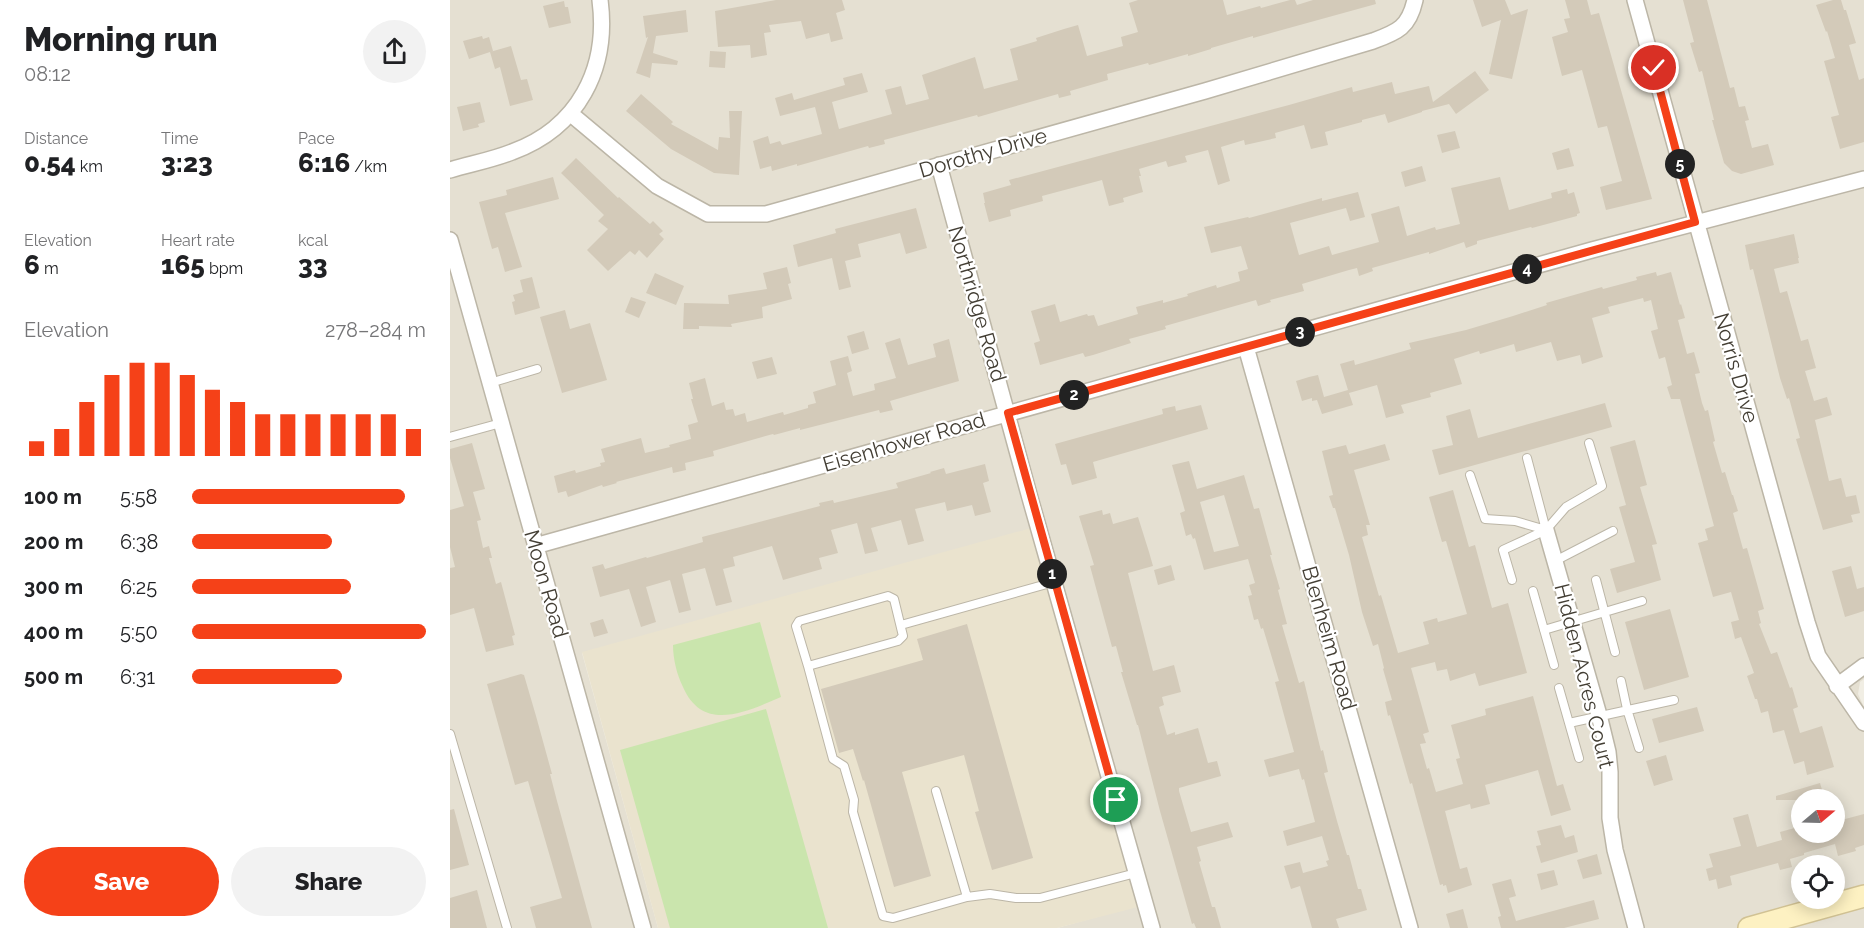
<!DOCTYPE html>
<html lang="en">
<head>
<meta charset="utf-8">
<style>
  body { margin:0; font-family:Raleway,sans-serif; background:#f2f2f2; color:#202124; height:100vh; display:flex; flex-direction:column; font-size:22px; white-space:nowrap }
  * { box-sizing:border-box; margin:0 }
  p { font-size:20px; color:#757577 }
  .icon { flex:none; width:33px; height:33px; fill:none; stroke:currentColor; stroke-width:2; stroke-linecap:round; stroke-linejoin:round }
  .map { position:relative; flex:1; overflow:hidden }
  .panel { display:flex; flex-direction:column; background:#fff; width:450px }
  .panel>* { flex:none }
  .needle { width:39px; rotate:71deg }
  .fabs { position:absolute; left:1341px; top:789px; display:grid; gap:12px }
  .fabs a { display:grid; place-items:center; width:54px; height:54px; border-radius:50%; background:#fff; box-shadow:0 3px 15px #0003; font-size:30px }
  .pin { position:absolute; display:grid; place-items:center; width:51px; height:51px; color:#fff; margin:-26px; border:3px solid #fff; border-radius:50%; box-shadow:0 2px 6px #0007 }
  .km { position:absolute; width:30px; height:30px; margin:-15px; border-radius:50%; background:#222; color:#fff; font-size:16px; line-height:30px; text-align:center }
  .round { display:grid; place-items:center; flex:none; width:63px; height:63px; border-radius:32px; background:#f2f2f2 }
  .head { display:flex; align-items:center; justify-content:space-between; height:102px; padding:0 24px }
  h1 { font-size:33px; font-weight:800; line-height:45px }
  .metrics { display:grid; grid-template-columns:repeat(3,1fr); gap:9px; height:102px; padding:6px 24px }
  .metrics div { display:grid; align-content:center }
  .metrics b { font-size:26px; font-weight:800 }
  .metrics small { font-size:16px; font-weight:400 }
  .metrics p { font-size:16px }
  .chart { height:168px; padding:12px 24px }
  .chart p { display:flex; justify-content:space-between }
  .chart svg { width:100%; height:108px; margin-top:6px; stroke:#f54118; stroke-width:6 }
  .action { display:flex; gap:12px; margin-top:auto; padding:12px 24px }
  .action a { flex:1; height:69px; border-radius:36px; background:#f54118; color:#fff; font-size:24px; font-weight:800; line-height:69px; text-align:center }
  .action a+a { background:#f2f2f2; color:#202124 }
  ul { padding:0 24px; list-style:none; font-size:20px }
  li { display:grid; grid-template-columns:96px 72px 1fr; align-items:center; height:45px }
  li i { height:15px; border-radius:8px; background:#f54118 }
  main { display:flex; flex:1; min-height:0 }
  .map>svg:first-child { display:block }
  .residential { fill:#e5e0d2; fill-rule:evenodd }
  .education { fill:#eae3ce }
  .green { fill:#cae5ad }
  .building { fill:#d3cab9; fill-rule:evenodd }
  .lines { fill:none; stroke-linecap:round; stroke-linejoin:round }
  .lane-casing { stroke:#bcb6a7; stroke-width:10 }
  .street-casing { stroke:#bcb6a7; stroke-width:18 }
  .secondary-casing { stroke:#d1c294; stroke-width:24 }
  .lane { stroke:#fff; stroke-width:8 }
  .street { stroke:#fff; stroke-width:15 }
  .secondary { stroke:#fdf1c2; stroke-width:21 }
  .route-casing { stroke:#fff; stroke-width:12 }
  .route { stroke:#f54118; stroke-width:8 }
  .labels { text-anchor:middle; stroke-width:4.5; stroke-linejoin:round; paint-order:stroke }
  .street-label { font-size:21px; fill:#433e34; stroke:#fff }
</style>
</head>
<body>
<main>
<section class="panel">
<div class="head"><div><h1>Morning run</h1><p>08:12</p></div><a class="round"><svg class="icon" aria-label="share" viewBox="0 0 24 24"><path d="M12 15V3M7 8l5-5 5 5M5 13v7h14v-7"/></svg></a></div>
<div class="metrics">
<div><p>Distance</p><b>0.54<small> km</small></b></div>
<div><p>Time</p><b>3:23</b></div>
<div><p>Pace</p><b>6:16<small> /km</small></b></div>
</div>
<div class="metrics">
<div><p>Elevation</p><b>6<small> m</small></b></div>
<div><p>Heart rate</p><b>165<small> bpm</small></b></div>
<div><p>kcal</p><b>33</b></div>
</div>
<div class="chart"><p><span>Elevation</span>278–284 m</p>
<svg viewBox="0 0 160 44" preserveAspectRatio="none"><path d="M5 44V38M15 44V33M25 44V22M35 44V11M45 44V6M55 44V6M65 44V11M75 44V17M85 44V22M95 44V27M105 44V27M115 44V27M125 44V27M135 44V27M145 44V27M155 44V33"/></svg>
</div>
<ul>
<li><b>100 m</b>5:58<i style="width:91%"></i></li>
<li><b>200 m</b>6:38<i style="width:60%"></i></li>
<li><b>300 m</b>6:25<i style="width:68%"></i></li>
<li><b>400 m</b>5:50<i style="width:100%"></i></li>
<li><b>500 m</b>6:31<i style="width:64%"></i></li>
</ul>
<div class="action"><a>Save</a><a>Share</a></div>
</section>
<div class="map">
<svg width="1414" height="928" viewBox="0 0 1414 928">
  <rect width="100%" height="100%" fill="#f1eee4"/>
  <path class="residential" d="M0 0H1414V679L1410 682 1408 694 1414 707V928H607L687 906 132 653 208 928H0ZM1352 800H1384V832H1352ZM1352 866H1384V898H1352Z"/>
  <path class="education" d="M581 528 688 907 607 928H208L132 652Z"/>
  <path class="green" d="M310 622 331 697C296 712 253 733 233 687 227 675 223 659 223 645Z
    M316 709 378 928H220L170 750Z"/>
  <path class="building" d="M326 0H392L395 10 386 13 393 39 381 42 379 33 356 39 351 21 319 25 321 32 314 33 317 55 301 58 300 45 268 47 265 11Z
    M688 0H773L777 15 810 6 811 8 840 0H845L847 5 863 0H925L926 4 803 38V36L761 48V49L738 56V54L699 65 698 63 657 74 658 80 620 91 621 95 609 98 608 94 528 117 527 115 434 140 435 144 419 148 418 146 347 166V164L322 171 321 166 310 169 303 141 318 136 320 144 330 141 332 145 372 134 365 107 330 116 325 98 342 93 344 100 395 85 393 78 412 73 418 92 382 102 389 129 442 114 435 90 451 86 456 105 479 99 472 75 525 57 534 89 568 80 560 49 587 41 586 38 614 29 628 25 637 56 673 46 671 37 688 32 679 3Z
    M1023 0H1055L1061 15 1078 9 1062 79 1039 74 1051 20 1032 27Z
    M1115 0H1137L1141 15 1149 13 1202 199 1156 210 1150 187 1172 181 1157 126 1148 128 1132 70 1112 76 1102 37 1118 32 1114 19 1120 18Z
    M1233 0H1257L1280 88 1284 87 1289 107 1295 106 1299 120 1295 121 1302 148 1318 144 1324 165 1291 174 1282 171 1274 163 1262 120H1264L1252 71 1249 72 1240 43 1244 42Z
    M1383 0H1391L1394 10H1396L1406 43 1399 45 1409 80 1414 78V142L1390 149 1381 117 1389 115 1374 61 1385 58 1377 31 1376 32 1366 5Z
    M114 1 115 7H118L121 23 99 28 93 6Z
    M236 10 238 32 206 36 203 53 228 61 227 65 202 63 200 78 186 73 198 37 196 38 193 16Z
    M32 36 33 39 39 37 43 51 19 59 13 41Z
    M61 46 71 80 77 79 83 100 60 106 50 67 45 69 40 52Z
    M260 51 276 52 275 68 259 67Z
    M1025 71 1039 90 1006 114 999 104 972 111V112L938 123 935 114 912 120V122L875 132 878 145 861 149 854 125 825 133 826 138 795 145 794 140 771 147 780 181 768 185 758 150 735 156 737 162 718 167 716 161 689 169 691 176H689L693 192 673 198 674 202 659 206 652 180 592 196 593 201 560 210 561 216 539 222 534 203H535L533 193 561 185 559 180 839 105 902 87 903 92 942 82 945 94 979 86 983 102Z
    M191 94 223 122 221 124 268 150 269 137 280 138 279 111H292L289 175 264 173 221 149 176 111Z
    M30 102 35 122 28 124 29 127 13 131 7 107Z
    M1005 131 1010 148 992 153 987 135Z
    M1119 148 1124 166 1107 170 1102 153Z
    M126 158 168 198 169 197 200 224 203 221 213 231 209 234 214 239 197 258 189 250 185 255 180 251 158 271 137 250 158 229 148 221 154 215 111 173Z
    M972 166 976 181 955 187 951 172Z
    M103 177 109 199 55 213 72 267 55 272 48 247 42 249 29 202 57 195 56 190Z
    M1050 177 1059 210 1102 198 1101 193 1117 189 1118 194 1124 192 1130 213 1127 214V216L1082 228 1081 227 1027 241V244L1016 248 1014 242 979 254V252L922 268 923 271 909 276 907 268 899 270 852 284 854 291 820 300 821 302 808 306 806 300 715 326 716 329 679 339 681 343 643 355 635 357 633 353 590 365 584 343 590 341 581 311 605 304 610 322 637 314 638 316 644 315 648 326 688 314 686 307 713 300V303L738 296 737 294 766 285 767 288 790 281 788 272 798 269 791 246 761 253 754 227 798 217 799 218 872 198V201L908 192 915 217 900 221 896 208 840 223 849 255 879 246 882 255 929 242 921 214 949 206 957 236 985 227 986 230 1010 224 1001 188Z
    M466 208 477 248 456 254 450 233 408 244 411 257 395 261 401 287 389 290 382 258 348 267 343 245 386 233 385 229Z
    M1344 234 1349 258H1348L1349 263 1324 269 1330 293 1337 291 1351 341 1358 339 1366 368 1355 371 1364 401 1377 397 1382 415 1365 420 1379 481 1391 478 1396 497 1406 495 1410 513 1401 515 1403 522 1373 530 1346 439 1350 438 1339 398 1337 399 1330 378 1303 269 1300 270 1295 245Z
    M337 267 341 283 338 284 342 299 312 307 313 318 281 324 282 327 249 326V329H233L234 303 279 304 278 295 317 289 313 273Z
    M1206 272 1207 276 1221 272 1230 305 1231 304 1235 318 1228 320 1237 354 1244 352 1250 373 1245 374 1252 403 1255 411 1258 410 1265 441 1263 442 1272 473 1275 472 1282 495H1283L1288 511 1283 513 1293 549 1297 548 1314 609 1308 611 1311 623 1309 624 1321 654 1327 652 1340 688 1342 687 1348 707 1343 709 1350 733 1372 726 1384 767 1357 775 1354 761 1344 764 1334 730 1323 733 1318 711 1311 713 1307 699H1305L1297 676 1304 673 1291 637 1285 639 1281 622 1289 620 1281 592 1263 597 1248 543 1258 540 1255 529 1264 526 1230 399H1221L1217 387 1222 385 1215 357 1209 359 1201 331 1208 329 1201 300 1194 302 1193 298 1158 307 1160 313 1142 318 1153 357 1132 364 1130 355 1107 361 1101 342 1066 352 1064 344 1030 354 1029 351 1004 359 1012 384 980 393 981 397 951 405 954 413 936 418 927 385 899 393 903 405 872 414 867 400 862 401V398L852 401 846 381 859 377 868 375 874 397 898 390 890 364 904 360 905 365 961 349 959 343 1016 330 1063 316 1097 305 1096 303 1152 287 1153 289 1187 280 1186 277Z
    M205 273 234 286 226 305 196 293Z
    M82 277 90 308 65 315 62 302 65 301 63 295 73 292 70 280Z
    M181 297 196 302 189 318 175 312Z
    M115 310 120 329 140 323 157 380 112 393 90 317Z
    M414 331 419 349 402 354 397 336Z
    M450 338 458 365 486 357 483 344 499 339 509 381 440 401 443 410 430 413 429 410 350 430V428L324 435 323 434 263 451 264 456 235 463 236 470 223 473 222 467 166 482 167 483 153 487 152 485 118 497 116 491 108 493 104 476 125 470 126 473 151 466 150 463 155 462 151 449 191 438 195 453 220 447 219 445 241 439 238 425 248 422 241 399H243L239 383 255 378 262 406 274 402 276 410 283 409 285 416 295 413 297 422 333 412 334 415 358 408V405L366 403 363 392 386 385 380 361 398 356 402 371 397 373 403 396 425 390 424 384 446 378 435 343Z
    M322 357 327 374 307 379 302 362Z
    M1155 403 1162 427 989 475 982 450 1003 445 996 416 1020 409 1028 438Z
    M751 405 758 429 643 462 647 478 622 485 616 464 611 465 605 444 713 414 712 409 725 406 726 411Z
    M1185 440 1197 485 1190 487 1207 544 1202 545 1211 580 1167 593 1160 569 1185 562 1169 507 1176 505 1160 447Z
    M22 443 35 489 23 492 31 520 27 521 33 548 39 546 42 558H39L46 584 51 582 65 635 62 636 64 645 36 652 24 608 0 615V568L5 567 0 547V510L14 506 0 458V449Z
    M935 444 940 460 904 470 920 525H916L918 535 912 537 929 596 931 595 948 653 979 644 973 622 987 618 988 622 1017 614 996 541 992 542 979 497 1003 490 1019 547 1025 545 1042 608 1058 603 1077 673 1029 686 1025 673 1000 681 997 669 987 671 985 662 961 668 979 732 973 734 976 743 970 744 977 769 979 768 986 792 1013 784 1006 759 1010 758 1001 725 1036 715 1035 709 1083 696 1107 786 1113 784 1121 810 1101 816 1088 770 1035 785 1040 804 1021 809 1020 804 995 811 1010 869 1017 867 1022 885 998 893 996 885 993 886V884L990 885 962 783 960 784 940 715 938 716 935 702 942 700 933 669 934 668 928 644 923 646 912 612 899 555 885 508H883L879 496 883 495 872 451 896 445 899 454Z
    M739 461 747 489 794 475 804 509 809 508 822 555H820L830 589 828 590 837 624 832 625 849 683 854 681 871 751 873 750 876 763 878 772 874 773 887 821 897 855H899L908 889H911L917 910 886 919 889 928H862L850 886 841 889 834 866 850 862 853 873 878 866 876 861 879 860 872 836 837 846 833 831 865 822 854 779 852 780 849 769 819 777 814 760 844 752 825 682 829 681 813 628 811 629 808 619 804 620 798 596 802 595 799 585 805 583 798 559 754 570 745 538 743 539 741 534 736 536 730 513 735 511 722 465ZM774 495 789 546 764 552 750 502Z
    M535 464 539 481 533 483 541 512 525 516 522 505 497 511 495 502 465 509 474 541 458 545 451 520 421 528 428 551 415 554 407 523 381 530 388 553 369 558 372 569 333 580 322 546 283 557 285 566 273 569 282 602 266 606 255 568 232 574 241 610 229 613 220 580 196 587 206 622 191 627 179 589 150 597 142 567 153 564 155 569 196 557 197 558 253 542 252 537 370 506 369 503 383 500 384 503 448 488 446 483 481 473 480 472 494 468 496 474Z
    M652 510 653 515 660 513 663 524 688 517 699 552 703 566 678 573 703 671 724 665 731 692 712 697 714 705 709 707 717 735 725 732V735L748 728 758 763 767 761 771 776 729 788V791L741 832 778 822 783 837 747 847 751 861 749 862 762 907H765L771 928H746L744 923 742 924 710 811 688 725H687L671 672H673L666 646 662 647 640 566 644 565 629 516Z
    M721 565 725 580 708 585 704 570Z
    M1401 566 1407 589 1414 587V611L1395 617 1382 571Z
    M1220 609 1239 677 1194 690 1175 622Z
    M153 619 158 633 144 637 140 623Z
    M517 624 583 858 542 870 525 812 529 811 514 755 452 772 481 876 444 887 414 780 413 781 403 749 389 753 371 689 473 660 467 639Z
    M71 674 74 675 86 716 102 774H100L107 801 142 928H86L80 907 112 898 78 781 65 785 37 684Z
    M1247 707 1254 731 1209 743 1202 719Z
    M1216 755 1223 780 1204 786 1196 761Z
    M1370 783 1375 800H1326V796Z
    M4 809 19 865 0 870V810Z
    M1298 814 1307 847 1332 840 1330 832 1352 826V834L1359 832H1384V822L1414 814V845L1405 848 1406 851 1388 856 1385 844 1354 853V855L1340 859 1342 867 1330 870 1328 863 1280 876 1282 885 1268 889 1266 879 1259 881 1256 869 1263 867 1259 854 1291 846 1283 818Z
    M1111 825 1115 838 1124 835 1128 852 1091 863 1086 846 1091 845 1087 831Z
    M1147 854 1152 874 1133 879 1127 860Z
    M1104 870 1108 885 1091 890 1087 874Z
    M1061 879 1066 896 1059 898 1066 921 1144 900 1149 919 1114 928H1051L1048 917 1051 916 1042 884Z
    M27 890 37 928H0V898Z
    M1013 909 1018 928H1000L996 914Z"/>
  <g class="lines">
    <g class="lane-casing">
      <path id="lane" d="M40 383 87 369
        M0 437 51 423
        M1077 458 1096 530
        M1020 475 1035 519 1065 521 1096 530
        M1105 561 1163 531
        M1062 580 1053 550 1096 530 1116 507 1152 486 1139 443
        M1146 580 1165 652
        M1083 591 1104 665
        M438 596 444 599 453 636 448 641 358 666 346 626 349 621Z
        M451 625 604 582
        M1094 630 1192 601
        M358 666 383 759 394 766 404 800 403 812 433 916 443 918 517 897 540 894 566 898H590L686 873
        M1171 681 1177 709 1189 748
        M1109 688 1129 758
        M1119 723 1224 700
        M0 734 57 928
        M486 791 517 897"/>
    </g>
    <g class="street-casing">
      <path id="street" d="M1185 0 1357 622 1368 656 1414 723
        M121 114 207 186 258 214H316L755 91 923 41C948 32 959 27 965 0
        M489 165 580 498 702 928
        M0 170C20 164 42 160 62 152 128 128 159 69 150 0
        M0 240 193 928
        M796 347 960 928
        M1096 530 1149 715 1158 752 1160 772V818L1165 850 1186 928
        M85 546 1142 250 1414 179
        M1387 686 1414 666"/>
    </g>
    <g class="secondary-casing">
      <path id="secondary" d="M1299 928 1414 896"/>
    </g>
    <use href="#lane" class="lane"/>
    <use href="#street" class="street"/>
    <use href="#secondary" class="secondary"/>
  </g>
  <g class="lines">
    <g class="route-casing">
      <path id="route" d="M666 800 558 413 1245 222 1204 68"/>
    </g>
    <use href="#route" class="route"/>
  </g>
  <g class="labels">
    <g class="street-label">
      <text transform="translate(533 153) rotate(-16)" y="7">Dorothy Drive</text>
      <text transform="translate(527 304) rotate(74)" y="7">Northridge Road</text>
      <text transform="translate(1286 368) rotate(74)" y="7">Norris Drive</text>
      <text transform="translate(454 442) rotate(-16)" y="7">Eisenhower Road</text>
      <text transform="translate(96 584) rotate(74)" y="7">Moon Road</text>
      <text transform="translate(879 638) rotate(74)" y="7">Blenheim Road</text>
      <text transform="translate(1134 676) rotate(76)" y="7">Hidden Acres Court</text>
    </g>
  </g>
</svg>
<div class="fabs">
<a><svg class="needle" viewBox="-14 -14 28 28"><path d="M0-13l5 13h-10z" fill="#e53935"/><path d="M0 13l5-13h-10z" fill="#757577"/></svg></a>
<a><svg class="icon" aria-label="locate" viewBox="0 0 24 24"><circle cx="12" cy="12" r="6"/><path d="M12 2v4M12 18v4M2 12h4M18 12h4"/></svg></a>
</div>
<div class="pin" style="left:666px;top:800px;background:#1e9e55"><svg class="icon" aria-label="arrive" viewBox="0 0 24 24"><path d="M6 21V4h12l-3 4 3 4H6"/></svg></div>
<div class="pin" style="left:1204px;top:68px;background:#d93025"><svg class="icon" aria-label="check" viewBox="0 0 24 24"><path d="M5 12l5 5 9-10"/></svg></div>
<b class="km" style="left:602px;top:574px">1</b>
<b class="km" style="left:624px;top:395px">2</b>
<b class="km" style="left:850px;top:332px">3</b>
<b class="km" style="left:1077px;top:269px">4</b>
<b class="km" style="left:1230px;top:164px">5</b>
</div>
</main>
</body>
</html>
